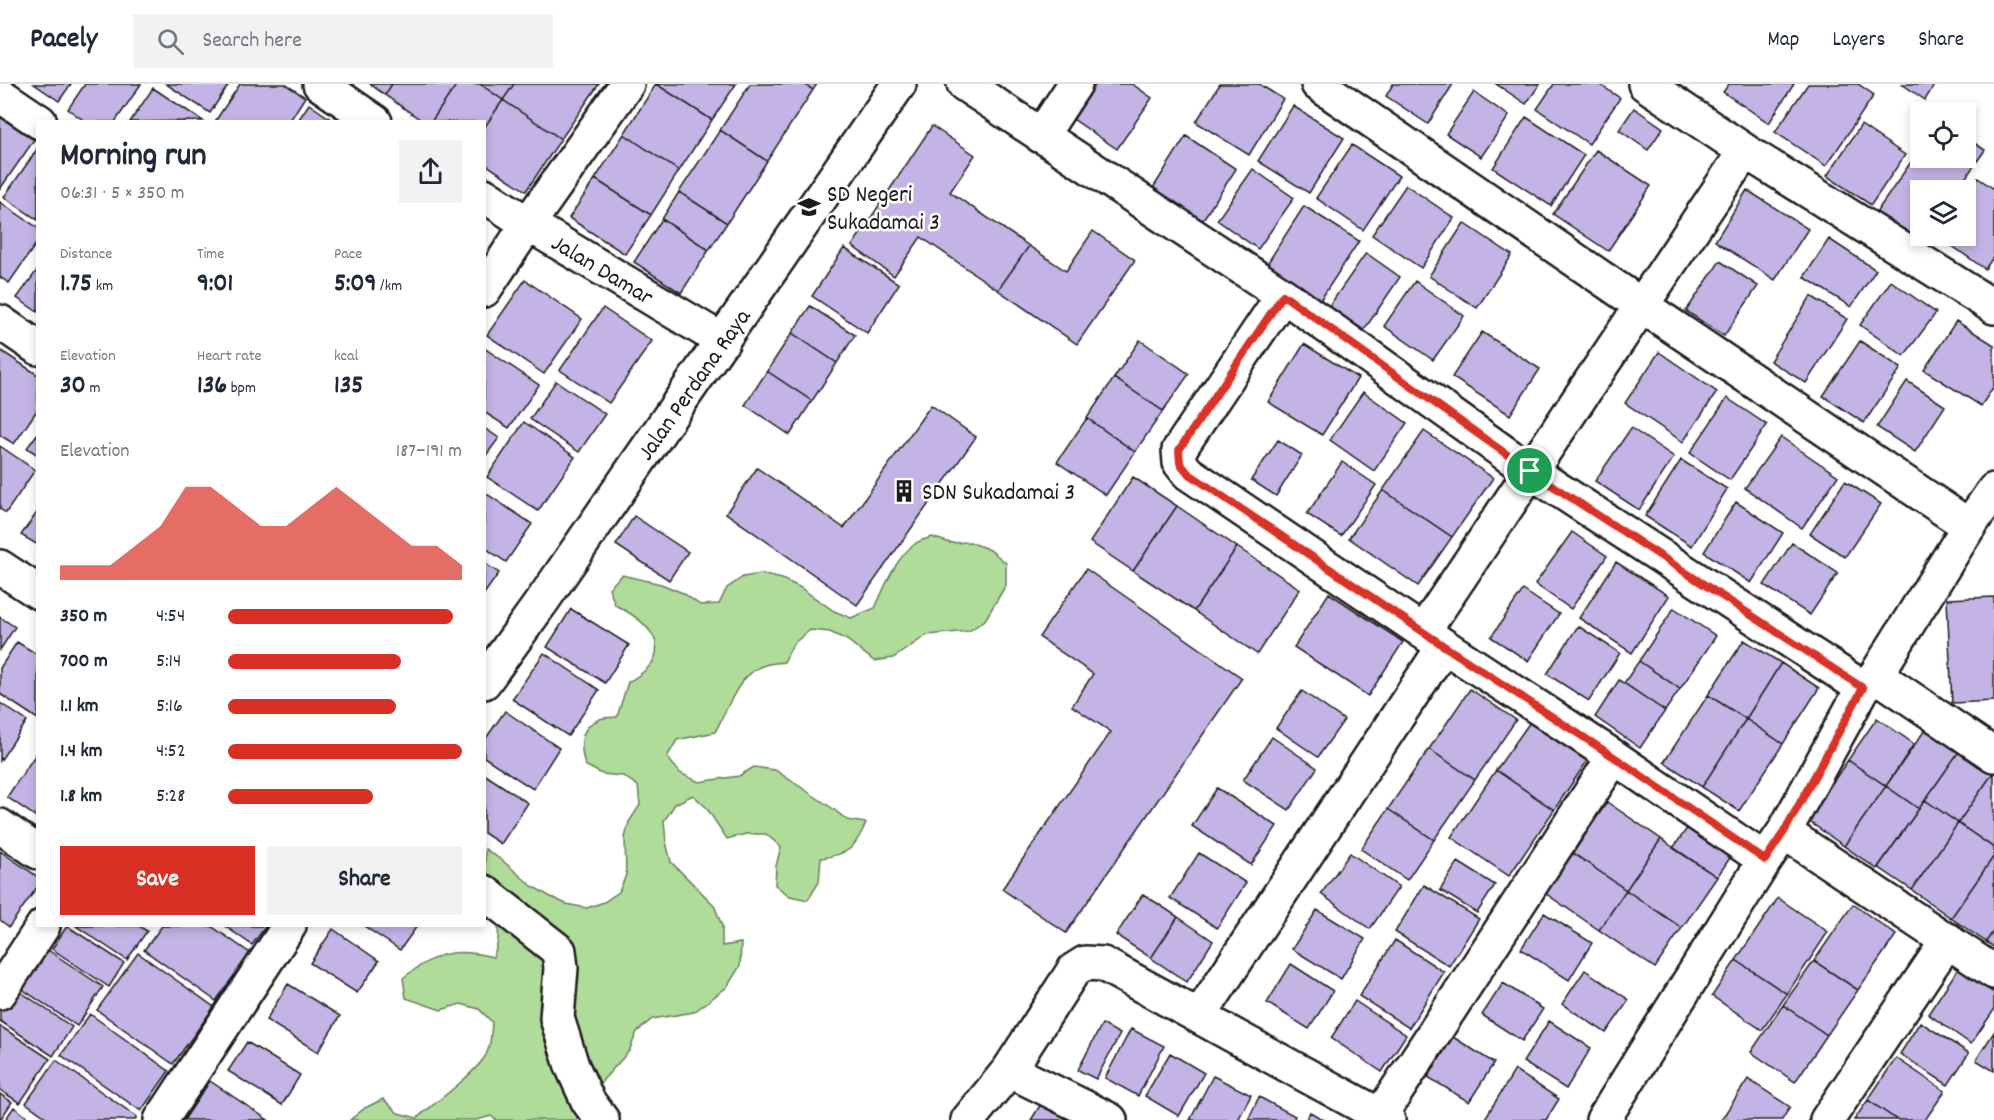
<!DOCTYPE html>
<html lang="en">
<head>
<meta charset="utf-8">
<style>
  body { margin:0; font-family:Dekko,sans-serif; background:#f2f2f3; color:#1f2937; height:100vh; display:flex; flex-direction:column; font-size:22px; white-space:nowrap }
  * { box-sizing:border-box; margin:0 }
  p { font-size:20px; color:#747a83 }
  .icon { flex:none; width:33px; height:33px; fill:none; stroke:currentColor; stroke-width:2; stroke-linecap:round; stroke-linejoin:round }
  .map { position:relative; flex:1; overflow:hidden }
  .details { position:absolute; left:36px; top:36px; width:450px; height:807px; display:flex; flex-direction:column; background:#fff; border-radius:0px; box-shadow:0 3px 9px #0003 }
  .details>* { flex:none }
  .buttons { position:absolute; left:1910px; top:18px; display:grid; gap:12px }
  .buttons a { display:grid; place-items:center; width:66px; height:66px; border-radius:0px; background:#fff; box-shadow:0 3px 9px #0003; font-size:30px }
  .pin { position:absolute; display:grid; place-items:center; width:51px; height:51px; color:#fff; margin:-26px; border:3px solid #fff; border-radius:50%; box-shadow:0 2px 6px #0007 }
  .round { display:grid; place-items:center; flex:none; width:63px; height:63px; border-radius:0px; background:#f2f2f3 }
  .summary { display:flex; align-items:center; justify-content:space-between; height:102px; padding:0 24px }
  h1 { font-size:33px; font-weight:800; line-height:45px }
  .stats { display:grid; grid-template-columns:repeat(3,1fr); gap:9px; height:102px; padding:6px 24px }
  .stats div { display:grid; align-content:center }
  .stats b { font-size:26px; font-weight:800 }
  .stats small { font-size:16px; font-weight:400 }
  .stats p { font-size:16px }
  .chart { height:168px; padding:12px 24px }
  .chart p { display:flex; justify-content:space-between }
  .chart svg { width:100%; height:108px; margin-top:6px; fill:#d93025; opacity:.7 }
  .action { display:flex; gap:12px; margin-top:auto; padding:12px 24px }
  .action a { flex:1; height:69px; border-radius:0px; background:#d93025; color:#fff; font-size:24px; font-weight:800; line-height:69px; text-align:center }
  .action a+a { background:#f2f2f3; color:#1f2937 }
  ul { padding:0 24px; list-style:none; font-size:20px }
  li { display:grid; grid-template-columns:96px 72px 1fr; align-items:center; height:45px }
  li i { height:15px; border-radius:8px; background:#d93025 }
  header { display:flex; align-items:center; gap:36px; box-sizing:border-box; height:84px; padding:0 30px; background:#fff; border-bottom:2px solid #e0e1e3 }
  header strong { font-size:28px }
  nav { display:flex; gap:33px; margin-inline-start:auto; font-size:21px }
  .search { width:420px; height:54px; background:#f2f2f3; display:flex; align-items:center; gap:15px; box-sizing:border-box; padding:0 21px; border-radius:0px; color:#747a83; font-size:22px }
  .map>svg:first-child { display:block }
  .green { fill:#b0dc9a; stroke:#667c5b; stroke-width:1.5 }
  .building { fill:#c3b4e5; stroke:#1c1c1c; stroke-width:1.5 }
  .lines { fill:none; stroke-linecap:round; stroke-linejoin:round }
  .minor-casing { stroke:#1c1c1c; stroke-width:38 }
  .minor { stroke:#fff; stroke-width:33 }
  .route-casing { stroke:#fff; stroke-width:12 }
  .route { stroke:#d93025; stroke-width:8 }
  .labels { text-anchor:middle; stroke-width:5; stroke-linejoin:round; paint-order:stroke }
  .poi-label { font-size:24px; fill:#1c1c1c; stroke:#fff; text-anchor:start }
  .street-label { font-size:24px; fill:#1c1c1c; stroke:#fff }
</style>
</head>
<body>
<header>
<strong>Pacely</strong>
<div class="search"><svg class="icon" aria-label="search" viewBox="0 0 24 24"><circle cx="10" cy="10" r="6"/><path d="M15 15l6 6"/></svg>Search here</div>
<nav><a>Map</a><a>Layers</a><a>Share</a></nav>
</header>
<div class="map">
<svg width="1994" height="1036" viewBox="0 0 1994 1036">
  <rect width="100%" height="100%" fill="#fff"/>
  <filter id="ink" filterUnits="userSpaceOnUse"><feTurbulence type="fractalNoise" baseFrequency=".0167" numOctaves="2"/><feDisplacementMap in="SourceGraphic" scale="12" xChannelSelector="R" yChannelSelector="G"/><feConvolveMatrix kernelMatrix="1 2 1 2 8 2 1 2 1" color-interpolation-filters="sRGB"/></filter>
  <g filter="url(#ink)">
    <path class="green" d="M932 453 950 459 970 458 990 466 1006 479V501L985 536 969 547 927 551 893 574 874 577 847 556 830 548 810 546 793 560 784 578C778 579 771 579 765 581 738 589 728 625 715 648L677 656 667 673 680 689 699 698 739 692 754 683 775 686 832 724 847 736 866 739C854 765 850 770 821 774L819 798 808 816 790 812 775 801 776 782 781 763 766 750H746L727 755 706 723 693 711 675 720 664 737 666 758 671 778 714 821 722 842V862L741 859 740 882 727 903 694 928 652 935 637 948 629 967 603 996 576 1036H496L491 1032 477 1036H350L365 1024 383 1015 398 1029 417 1034C436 1018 471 993 484 974 491 964 491 950 492 938L479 925 461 920 441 926 406 914 403 894C436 869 451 863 493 873 502 852 500 835 485 816V765L503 777 532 802 549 812 566 820 587 824 604 818 619 808 626 791 625 754 629 738 640 721 638 702 623 692 602 690 585 681C580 664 578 644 598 636 603 633 611 634 617 633L628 598C678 571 655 541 615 521L609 504 622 491 661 500 683 509 700 521 719 520 727 504 743 493 761 490 782 495 799 503 834 527 851 534 875 524C885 503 895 474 915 460 919 456 927 455 932 453Z"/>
    <path class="building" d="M34 0H71L59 17Z
      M85 0H141L115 38H86L68 25Z
      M166 0H229L210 29Z
      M240 0H285L305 13 289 38H218L216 36Z
      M370 0H392L385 11Z
      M392 0H457L431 38H424L385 11Z
      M457 0H480L503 16 484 44V38H431Z
      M480 0H514L503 16Z
      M514 0H599L561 55 503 16Z
      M656 0H736L712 36Z
      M656 0 712 36 679 87 624 50Z
      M750 0H804L813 6 767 77 720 46Z
      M804 0H817L813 6Z
      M1096 0H1132L1152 14 1117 65 1073 35Z
      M1220 0H1259L1283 15 1249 71 1196 38Z
      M1393 0H1453L1428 40 1386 12Z
      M1496 0H1540L1526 20Z
      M1554 0H1599L1620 14 1589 60 1537 25Z
      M1729 0H1794L1769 39 1723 8Z
      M1808 0H1858L1874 11 1826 82 1775 48Z
      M1902 0H1935L1925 16Z
      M153 4 203 37 130 38Z
      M1474 8 1509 32 1481 73 1446 50Z
      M503 16 561 55 526 107 484 79V44Z
      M309 20 335 38H297Z
      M1293 22 1344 54 1309 109 1258 77Z
      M1634 24 1663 44 1648 66 1619 46Z
      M0 33 34 56 0 105Z
      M1526 33 1584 71 1551 122 1493 84Z
      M1861 41 1905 71 1871 121 1827 92Z
      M932 42 975 71 950 108 1029 162 998 206 921 153 894 192 852 162Z
      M720 46 767 77 727 139 679 108Z
      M624 50 679 87 651 131 595 95Z
      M1186 52 1236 85 1202 137 1153 104Z
      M1965 53 1985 66 1957 106H1920V152H1926L1916 167 1871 136 1920 65V74H1965Z
      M1352 61 1399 92 1363 146 1316 114Z
      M38 64V136L4 113Z
      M1596 66 1651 102 1608 167 1553 130Z
      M1253 85 1294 114 1258 165 1217 136Z
      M1978 94 1994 105V172L1985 185 1938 152H1965V112Z
      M595 95 651 131 625 170 569 134Z
      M1406 101 1454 134 1421 184 1372 151Z
      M1747 106 1808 145 1775 196 1715 157Z
      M679 108 727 139 709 166 662 135Z
      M0 118 38 144V157L9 199 0 193Z
      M1304 122 1359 157 1319 218 1265 183Z
      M662 135 709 166 681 209 634 178Z
      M1464 139 1512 171 1477 224 1429 192Z
      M1093 147 1135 176 1077 260 998 206 1029 162 1066 187Z
      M1829 155 1876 186 1851 223 1804 193Z
      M844 164 899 200 867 249 812 212Z
      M1366 169 1400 193 1362 249 1327 225Z
      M1720 177 1758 202 1724 252 1686 227Z
      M38 185V228L17 214Z
      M525 196 582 235 544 290 487 251Z
      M1415 197 1464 232 1433 276 1384 242Z
      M1891 197 1936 229 1904 272 1860 241Z
      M1811 212 1847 235 1806 299 1770 277Z
      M810 222 855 251 837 279 792 249Z
      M603 224 652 257 609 319 560 286Z
      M1956 237 1994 261V302L1981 322 1924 286Z
      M1482 248 1540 285 1510 331 1452 293Z
      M792 249 837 279 812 317 767 287Z
      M1140 256 1189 290 1163 327 1114 294Z
      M1860 257 1901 284 1864 339 1823 312Z
      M1304 260 1358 294 1322 351 1268 318Z
      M484 264 539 301 509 344 484 328Z
      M0 266 38 291V325L14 360 0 351Z
      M1659 268 1717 308 1683 358 1625 319Z
      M767 287 812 317 790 351 745 321Z
      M1114 294 1163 327 1135 368 1087 334Z
      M556 297 605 330 579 368 530 335Z
      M1907 297 1945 322 1915 368 1877 343Z
      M1363 308 1407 339 1374 387 1330 356Z
      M1727 314 1767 341 1730 396 1690 369Z
      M931 321 976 353 857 521 726 429 757 384 844 444Z
      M1087 334 1135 368 1106 411 1057 378Z
      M524 338 575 373 538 427 487 393Z
      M484 344 499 354 484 374Z
      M1631 344 1674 373 1639 426 1595 397Z
      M1424 347 1493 394 1452 453 1383 406Z
      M38 349V371L27 364Z
      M1781 353 1838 392 1802 444 1745 404Z
      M1278 356 1302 371 1276 412 1251 396Z
      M0 362 35 386 6 429 0 425Z
      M1681 376 1727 405 1692 462 1645 432Z
      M1342 378 1376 401 1341 452 1307 430Z
      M1133 393 1177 422 1133 487 1090 458Z
      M1845 397 1881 420 1845 473 1810 450Z
      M1383 406 1452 453 1418 502 1349 454Z
      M484 408 532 440 506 478 484 463Z
      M1736 418 1783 449 1751 499 1704 468Z
      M1177 422 1237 463 1194 527 1133 487Z
      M38 427V461L21 451Z
      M634 432 688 468 669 496 616 461Z
      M1572 448 1607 472 1571 525 1535 500Z
      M1792 459 1838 489 1810 531 1764 501Z
      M1237 463 1300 505 1257 570 1194 527Z
      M1616 478 1669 512 1632 569 1579 534Z
      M484 479 499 489 484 510Z
      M1086 485 1242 594 1066 849 1002 805 1111 648 1072 622 1093 590 1039 553Z
      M1523 506 1559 530 1528 577 1491 553Z
      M1329 509 1403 558 1368 612 1294 563Z
      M1994 513V617L1952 619 1947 515Z
      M1674 524 1716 552 1680 605 1639 577Z
      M571 525 629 561 605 599 547 563Z
      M0 533 15 543 0 566Z
      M1578 542 1620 569 1589 617 1547 590Z
      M1744 556 1781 579 1746 635 1708 611Z
      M17 558 38 571V635L0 610V584Z
      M544 569 599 606 568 652 512 615Z
      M1639 577 1680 605 1665 627 1624 599Z
      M1781 579 1819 604 1783 660 1746 635Z
      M1619 596 1665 627 1640 664 1595 633Z
      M1470 605 1516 636 1475 696 1429 665Z
      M1302 607 1344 636 1318 673 1276 644Z
      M1708 611 1746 635 1702 703 1664 678Z
      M0 619 27 637 0 677Z
      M505 627 559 664 533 705 484 673V657Z
      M1877 634 1914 660 1886 702 1848 676Z
      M1746 635 1783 660 1739 727 1702 703Z
      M1530 638 1587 677 1554 726 1496 686Z
      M1927 643 1960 666 1919 725 1886 702Z
      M1272 653 1317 684 1289 726 1243 696Z
      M1429 665 1475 696 1434 756 1388 725Z
      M1960 666 1993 689 1958 739 1925 716Z
      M38 667V734L7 713Z
      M1848 676 1886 702 1844 762 1807 736Z
      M1496 686 1554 726 1509 792 1451 753Z
      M1993 689H1994V764L1958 739Z
      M484 690 528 719 501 760 484 749Z
      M1886 702 1919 725 1877 785 1844 762Z
      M1217 704 1277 742 1251 781 1192 742Z
      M1925 716 1958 739 1912 806 1878 783Z
      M1607 718 1661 755 1626 806 1573 769Z
      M1388 725 1434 756 1407 796 1361 765Z
      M1693 736 1736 765 1717 793 1673 764Z
      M1958 739 1994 764V772L1951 834 1912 806Z
      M1661 755 1717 793 1682 844 1626 806Z
      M0 767 38 793V802L9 843 0 836Z
      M1199 769 1246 799 1217 844 1170 814Z
      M1350 769 1399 803 1370 845 1321 810Z
      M1573 769 1626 806 1599 846 1545 809Z
      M1994 772V846L1986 858 1951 834Z
      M1458 778 1495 801 1477 829 1440 806Z
      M1424 801 1479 835 1449 882 1395 848Z
      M1626 806 1682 844 1655 884 1599 846Z
      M1143 810 1178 833 1151 874 1116 851Z
      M1778 814 1828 848 1787 910 1736 876Z
      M1853 820 1896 851 1858 906 1814 877Z
      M1317 826 1365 855 1341 895 1292 865Z
      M1544 829 1592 859 1569 896 1521 865Z
      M1178 833 1213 857 1187 898 1151 874Z
      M67 842 124 879 109 903 52 865Z
      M76 842H139L147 847 127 876Z
      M162 842H211L250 869 216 917 144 866Z
      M225 842H266L252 861Z
      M364 842H417L400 866Z
      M333 845 379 877 357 909 310 879Z
      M1994 846V863L1986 858Z
      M1395 856 1444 888 1409 944 1359 912Z
      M48 866 103 903 77 942 22 905Z
      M138 869 214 923 173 980 97 926Z
      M1736 876 1787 910 1762 946 1712 912Z
      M1814 877 1858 906 1827 951 1783 921Z
      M1291 880 1333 907 1309 945 1267 919Z
      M1958 885 1994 909V926L1971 960 1928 930Z
      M1585 886 1629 916 1606 949 1562 920Z
      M1503 899 1543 925 1522 957 1482 931Z
      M288 900 340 932 318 968 266 936Z
      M15 904 72 943 53 972 0 937V926Z
      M1355 917 1406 951 1382 988 1331 954Z
      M1783 921 1827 951 1795 998 1751 968Z
      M90 930 169 987 141 1027 61 971Z
      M1549 937 1591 964 1566 1005 1523 978Z
      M1920 938 1969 969 1948 1001 1900 970Z
      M1102 940 1120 950 1096 995 1078 986Z
      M0 942 50 975 20 1019 0 1006Z
      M1131 945 1164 962 1138 1012 1105 994Z
      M1994 948V987L1976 976Z
      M1453 953 1494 979 1469 1018 1428 993Z
      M247 958 300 991 282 1021 228 987Z
      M1170 969 1204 989 1179 1032 1145 1012Z
      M1896 974 1945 1007 1925 1036H1897L1868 1016Z
      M56 976 137 1033 135 1036H50L26 1019Z
      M1515 986 1559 1015 1546 1036H1484Z
      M1213 992 1251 1011 1238 1036H1190Z
      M1748 995 1790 1023 1782 1036H1721Z
      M210 997 268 1036H184Z
      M0 1010 12 1018 0 1036Z
      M1046 1012 1084 1036H1031Z
      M1259 1013 1295 1032 1293 1036H1248Z
      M1868 1016 1897 1036H1854Z
      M14 1023 31 1036H5Z
      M1310 1028 1324 1036H1306Z"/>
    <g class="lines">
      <g class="minor-casing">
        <path id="minor" d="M320 0 375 38
          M964 0 1283 211 1530 387 1863 604
          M1318 0 1641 221 1969 442
          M1645 0 1745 67 1994 223
          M0 11 40 38
          M1041 52 1075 0
          M484 111 528 140 723 257
          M484 206 528 140 627 0
          M1283 211 1179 366 1180 379 1188 389 1444 562 1614 673 1765 776
          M0 238 38 264
          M0 483 38 508
          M1423 548 1745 67
          M1876 591 1994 671
          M484 598 543 516 899 0
          M0 742 38 768
          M1784 748 1994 888
          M484 808 559 867 561 884 557 934 572 982 588 1017 602 1036
          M0 908 43 842
          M1200 931 1444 562
          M1009 986 1110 1036
          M1380 1032 1614 673
          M161 1036 289 842
          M968 1036 1009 986 1074 886 1085 879 1103 880 1388 1036
          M1603 1036 1765 776 1784 748 1863 604 1876 591 1969 442 1994 406
          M1827 1036 1948 856"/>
      </g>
      <use href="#minor" class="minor"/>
    </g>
  </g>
  <g class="lines" filter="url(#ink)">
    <g class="route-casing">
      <path id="route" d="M1283 211 1530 387 1863 604 1784 748 1765 776 1614 673 1444 562 1188 389 1180 379 1179 366Z"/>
    </g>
    <use href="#route" class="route"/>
  </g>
  <defs>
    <g id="school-bare" transform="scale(1.8)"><path d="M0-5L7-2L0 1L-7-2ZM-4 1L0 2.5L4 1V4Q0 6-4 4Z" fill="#1c1c1c" stroke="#fff" stroke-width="2.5" paint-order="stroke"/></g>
    <g id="building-bare" transform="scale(1.8)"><path d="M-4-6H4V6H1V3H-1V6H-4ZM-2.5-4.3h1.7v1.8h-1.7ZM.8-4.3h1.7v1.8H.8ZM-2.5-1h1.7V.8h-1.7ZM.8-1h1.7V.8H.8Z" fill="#1c1c1c" stroke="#fff" stroke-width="2.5" paint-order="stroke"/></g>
  </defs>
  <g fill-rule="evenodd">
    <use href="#school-bare" x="809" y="123"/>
    <use href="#building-bare" x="904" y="407"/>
  </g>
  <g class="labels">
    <g class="poi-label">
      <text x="827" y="117">SD Negeri<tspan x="827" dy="28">Sukadamai 3</tspan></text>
      <text x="922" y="415">SDN Sukadamai 3</text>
    </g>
    <g class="street-label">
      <text transform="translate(603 185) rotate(31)" y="8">Jalan Damar</text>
      <text transform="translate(693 300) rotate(-55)" y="8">Jalan Perdana Raya</text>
    </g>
  </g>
</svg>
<div class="buttons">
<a><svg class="icon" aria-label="locate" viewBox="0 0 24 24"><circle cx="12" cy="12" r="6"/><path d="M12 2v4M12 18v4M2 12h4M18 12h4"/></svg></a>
<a><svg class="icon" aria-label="layers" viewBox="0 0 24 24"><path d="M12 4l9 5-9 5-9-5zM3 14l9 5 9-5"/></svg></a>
</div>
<div class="pin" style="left:1530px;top:387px;background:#1e9e55"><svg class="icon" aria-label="arrive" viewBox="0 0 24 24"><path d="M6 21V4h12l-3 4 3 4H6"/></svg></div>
<section class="details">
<div class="summary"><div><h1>Morning run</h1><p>06:31 · 5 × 350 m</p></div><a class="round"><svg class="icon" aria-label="share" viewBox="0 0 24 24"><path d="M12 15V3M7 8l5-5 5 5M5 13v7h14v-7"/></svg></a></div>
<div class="stats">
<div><p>Distance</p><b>1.75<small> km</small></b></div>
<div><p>Time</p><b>9:01</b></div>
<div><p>Pace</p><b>5:09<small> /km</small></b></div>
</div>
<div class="stats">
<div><p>Elevation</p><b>30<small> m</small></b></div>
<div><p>Heart rate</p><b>136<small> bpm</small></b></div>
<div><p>kcal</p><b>135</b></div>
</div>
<div class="chart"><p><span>Elevation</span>187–191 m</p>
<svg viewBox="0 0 160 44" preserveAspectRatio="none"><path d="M0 44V38L10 38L20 38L30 30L40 22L50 6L60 6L70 14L80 22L90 22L100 14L110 6L120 14L130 22L140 30L150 30L160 38V44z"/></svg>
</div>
<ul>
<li><b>350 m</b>4:54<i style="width:96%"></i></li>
<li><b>700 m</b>5:14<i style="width:74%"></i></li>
<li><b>1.1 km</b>5:16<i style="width:72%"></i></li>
<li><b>1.4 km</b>4:52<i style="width:100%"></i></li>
<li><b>1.8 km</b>5:28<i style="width:62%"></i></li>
</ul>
<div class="action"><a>Save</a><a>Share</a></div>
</section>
</div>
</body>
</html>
